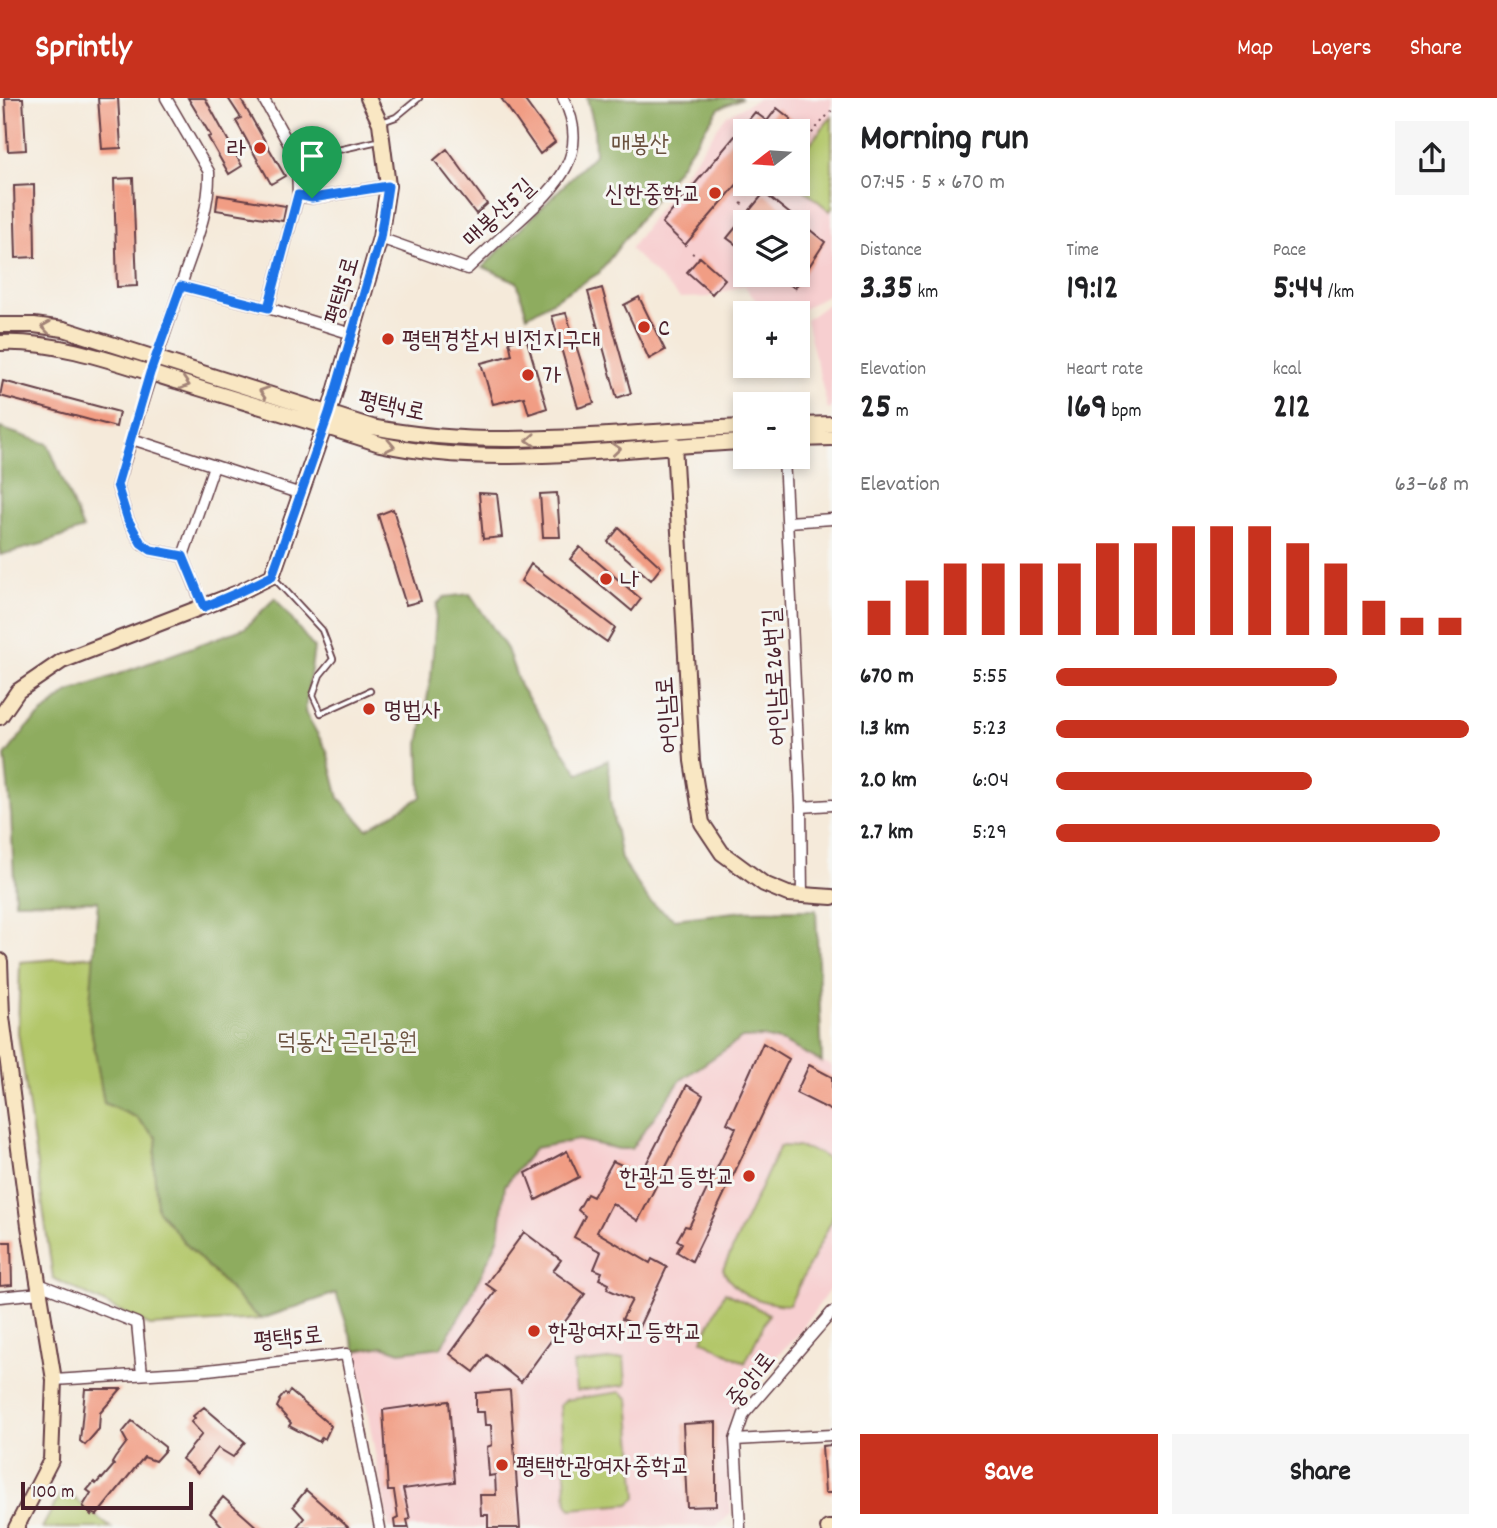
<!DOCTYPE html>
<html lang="en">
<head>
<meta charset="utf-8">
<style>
  body { margin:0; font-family:Dekko,"Poor Story",sans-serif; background:#f6f6f6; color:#202124; height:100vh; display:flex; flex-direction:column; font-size:26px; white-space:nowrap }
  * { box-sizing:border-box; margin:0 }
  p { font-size:23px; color:#757577 }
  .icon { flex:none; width:38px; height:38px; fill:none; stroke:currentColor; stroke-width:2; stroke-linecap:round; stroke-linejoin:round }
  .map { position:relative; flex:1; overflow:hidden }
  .side { display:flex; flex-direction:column; background:#fff; width:665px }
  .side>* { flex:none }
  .needle { width:46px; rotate:253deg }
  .tools { position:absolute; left:733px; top:21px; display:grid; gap:14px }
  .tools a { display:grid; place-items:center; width:77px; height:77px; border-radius:0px; background:#fff; box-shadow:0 4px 10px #0003; font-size:35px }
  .scale { position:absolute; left:21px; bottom:18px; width:172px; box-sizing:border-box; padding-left:7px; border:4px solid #4a1f2b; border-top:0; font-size:19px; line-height:24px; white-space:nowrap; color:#4a1f2b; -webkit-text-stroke:5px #f6f6f2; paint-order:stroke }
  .pin { position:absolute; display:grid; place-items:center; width:60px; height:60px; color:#fff; margin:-72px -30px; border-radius:50% 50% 50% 0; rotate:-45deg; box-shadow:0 0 7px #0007 }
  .pin .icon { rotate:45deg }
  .round { display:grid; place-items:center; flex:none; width:74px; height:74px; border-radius:0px; background:#f6f6f6 }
  .head { display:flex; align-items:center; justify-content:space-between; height:119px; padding:0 28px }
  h1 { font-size:38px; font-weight:800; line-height:52px }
  .metrics { display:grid; grid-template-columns:repeat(3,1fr); gap:10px; height:119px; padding:7px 28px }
  .metrics div { display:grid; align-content:center }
  .metrics b { font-size:35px; font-weight:800 }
  .metrics small { font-size:19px; font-weight:400 }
  .metrics p { font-size:19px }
  .chart { height:196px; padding:14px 28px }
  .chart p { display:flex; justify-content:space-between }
  .chart svg { width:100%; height:126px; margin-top:7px; stroke:#c8321e; stroke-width:6 }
  .button { display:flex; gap:14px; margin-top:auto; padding:14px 28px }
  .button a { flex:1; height:80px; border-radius:0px; background:#c8321e; color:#fff; font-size:28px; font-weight:800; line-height:80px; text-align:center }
  .button a+a { background:#f6f6f6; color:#202124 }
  ul { padding:0 28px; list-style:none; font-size:23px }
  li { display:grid; grid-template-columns:112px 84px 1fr; align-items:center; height:52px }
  li i { height:18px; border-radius:9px; background:#c8321e }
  header { display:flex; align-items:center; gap:42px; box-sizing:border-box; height:98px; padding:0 35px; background:#c8321e; color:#fff }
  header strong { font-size:33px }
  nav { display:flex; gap:38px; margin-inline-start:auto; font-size:24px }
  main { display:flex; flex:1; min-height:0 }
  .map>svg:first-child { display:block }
  .built { fill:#f7cfd0; fill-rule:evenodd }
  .green { fill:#b3c76b; stroke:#7e734b; stroke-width:2 }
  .forest { fill:#8eac5f; stroke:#6c6645; stroke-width:2 }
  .building { fill:#f19d84 }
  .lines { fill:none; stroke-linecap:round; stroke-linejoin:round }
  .lane-casing { stroke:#643d45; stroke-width:8 }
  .street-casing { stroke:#643d45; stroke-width:13 }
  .secondary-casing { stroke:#643d45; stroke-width:18 }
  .path { stroke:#643d45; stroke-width:2; stroke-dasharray:2 5; stroke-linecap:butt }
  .lane { stroke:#fff; stroke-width:4.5 }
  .street { stroke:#fff; stroke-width:10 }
  .secondary { stroke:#f9e7c3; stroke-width:14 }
  .oneway { stroke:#a28377 }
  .route-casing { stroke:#fff; stroke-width:14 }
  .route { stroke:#1a73e8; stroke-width:9 }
  .poi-dot { fill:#c8321e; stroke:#f6f6f2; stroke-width:2.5 }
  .labels { text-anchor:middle; stroke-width:6; stroke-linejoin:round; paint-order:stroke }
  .park-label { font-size:24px; fill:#6a513e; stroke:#f6f6f2 }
  .poi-label { font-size:24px; fill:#4a1f2b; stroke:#f6f6f2; text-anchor:start }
  .street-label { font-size:24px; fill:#4a1f2b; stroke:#f6f6f2 }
</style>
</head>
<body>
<header>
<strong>Sprintly</strong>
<nav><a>Map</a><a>Layers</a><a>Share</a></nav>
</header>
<main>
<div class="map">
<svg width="832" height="1430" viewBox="0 0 832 1430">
  <rect width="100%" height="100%" fill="#f6f6f2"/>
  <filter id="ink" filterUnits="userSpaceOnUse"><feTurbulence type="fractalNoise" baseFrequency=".0143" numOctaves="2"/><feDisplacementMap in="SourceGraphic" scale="14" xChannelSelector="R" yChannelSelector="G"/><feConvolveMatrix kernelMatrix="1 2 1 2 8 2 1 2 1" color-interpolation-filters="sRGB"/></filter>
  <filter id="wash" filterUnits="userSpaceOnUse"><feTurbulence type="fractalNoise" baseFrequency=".00686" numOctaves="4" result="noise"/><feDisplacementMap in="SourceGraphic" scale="28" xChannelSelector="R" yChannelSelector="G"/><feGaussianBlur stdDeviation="1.57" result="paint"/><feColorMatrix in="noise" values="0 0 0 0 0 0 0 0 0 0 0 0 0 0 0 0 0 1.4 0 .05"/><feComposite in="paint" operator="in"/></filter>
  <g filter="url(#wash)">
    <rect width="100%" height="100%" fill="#f5eada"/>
    <path class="built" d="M759 0H832V194L797 215H765L744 187 709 199 680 200 630 151 726 18ZM746 33H798V86H746ZM746 124H798V177H746Z
      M832 203V311H828L806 222Z
      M763 939 783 944 832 968V1188L796 1239 743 1290 729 1324 731 1416 717 1428 389 1430 356 1253 383 1248 400 1254 441 1249 467 1206 499 1139 505 1087 535 1049 578 1042 619 1051H631L681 982 742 940Z"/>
    <path class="green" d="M832 18V110L830 113 797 86 798 60Z
      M94 858 89 918 104 1005 136 1019 157 1040 154 1069 184 1144 247 1209 261 1221 150 1228 53 1180 18 934 20 864Z
      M780 1048C800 1048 816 1051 832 1064V1122L789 1207C763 1206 734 1197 723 1171Z
      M725 1194 769 1216 745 1265 702 1242Z
      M624 1260 626 1287 576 1293 573 1266Z
      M621 1294 629 1301 637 1399 629 1406 571 1411 567 1405 560 1307 565 1302Z
      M63 1391 111 1430H42Z"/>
    <path class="forest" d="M587 0H742L719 10 679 69 599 175 527 218 517 184 483 169 595 56 594 27Z
      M0 330 48 346 83 431 42 446 0 457Z
      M470 496 507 551 520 588 579 676 608 662 610 702 621 761 649 803 674 821 743 813 816 812 822 964 783 944 763 939 742 940 681 982 631 1051H619L578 1042 535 1050 505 1087 499 1139 467 1206 441 1249 400 1254 383 1248 356 1253 336 1195 261 1221 247 1209 184 1144 157 1111 154 1069 157 1040 136 1019 104 1005 89 918 98 803 15 804 11 716 5 658 28 628 67 595 245 530 275 500 314 550 305 614 327 653 339 700 367 731 421 699 419 646 431 579 437 506 444 499Z"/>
    <g id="blocks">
      <path class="building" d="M5 0H23L26 52 8 53Z
        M98 0H118L121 50 102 51Z
        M188 0H205L242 68 229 76 208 39 211 38Z
        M228 0H240L285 78 271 86 236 23 241 20Z
        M501 0H523L555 44 540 56Z
        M777 10 791 21 781 33H746V76L685 147 662 125 755 14 767 23Z
        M447 51 487 106 476 116 434 62Z
        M133 80 137 188 117 189 114 81Z
        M34 87 35 159 16 160 14 88Z
        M764 95 825 144 795 190 776 177H798V124H746V154L727 140Z
        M218 97 286 108 283 123 216 112Z
        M700 159 725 181 712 196 687 174Z
        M602 190 631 295 617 300 588 194Z
        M639 199 665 252 649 261 624 207Z
        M566 215 594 305 578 310 552 218Z
        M526 239 547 310 529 316 524 299 493 306 481 265 512 257 509 243Z
        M3 283 119 314 116 329 0 298Z
        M479 395 497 396 502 439 483 441Z
        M557 395 560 439H543L540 396Z
        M393 411 421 503 406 507 378 417Z
        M619 430 661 469 651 482 608 444Z
        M580 449 641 501 632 513 570 461Z
        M531 466 615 530 607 544 521 483Z
        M763 945 789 961 692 1163 677 1154 682 1145 677 1142 685 1128 689 1129 736 1030 727 1025Z
        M809 967 832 979V1013L796 995Z
        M687 987 703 997 638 1123 612 1105 597 1134 650 1165 652 1161 667 1169 639 1229 622 1221 632 1202 607 1191 609 1186 599 1181 602 1174 594 1171 601 1154 574 1139 585 1118 578 1112 587 1096 593 1099 613 1063 641 1076Z
        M567 1053 579 1079 536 1102 526 1075Z
        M524 1134 561 1162 553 1173 585 1196 521 1284 487 1257 474 1274 450 1256 496 1193 486 1186Z
        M0 1144H11L12 1187 0 1188Z
        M85 1291H121L100 1315 99 1331 85 1347 80 1343Z
        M510 1292 520 1430H488V1417H481L480 1397H496L495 1377 489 1378 487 1349 492 1347 491 1327H485L484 1314H476V1295Z
        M290 1293 331 1328 325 1341 322 1339 319 1344 289 1328 291 1325 277 1309 280 1303 279 1302 285 1295 287 1297Z
        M449 1303 455 1384 403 1391 410 1421 407 1422 409 1430H395L394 1422 398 1420 394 1393H388L383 1312Z
        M204 1309 245 1344 233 1359 218 1350 198 1375 182 1361 202 1336 191 1324 195 1320 193 1318Z
        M132 1323 165 1349V1352L155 1363 144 1359 97 1417 92 1415 91 1417 83 1408 91 1395 87 1392 94 1384 96 1386 101 1380 102 1381 114 1367 112 1365 115 1360 127 1344 122 1335Z
        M716 1324V1408L687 1409 683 1326Z
        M832 1347V1395H825L822 1348Z
        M306 1392 349 1430H296L304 1420 293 1408Z
        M223 1399 258 1430H224L210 1415Z"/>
    </g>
  </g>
  <g filter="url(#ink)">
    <use href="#blocks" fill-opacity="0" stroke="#643d45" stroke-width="2"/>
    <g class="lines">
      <g class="lane-casing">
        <path id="lane" d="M382 24 396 19 419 0
          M298 61 378 43
          M273 479 322 532 333 561 320 577 313 597 321 615 370 593"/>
      </g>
      <g class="street-casing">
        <path id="street" d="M166 0 209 74C210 108 197 141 186 172 168 229 147 283 132 341L301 396
          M263 0 297 61 298 98 268 210
          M298 98 312 100 388 88
          M380 140 467 171C484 155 501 139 519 123 557 88 592 55 563 0
          M181 188 268 210 352 236
          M132 341 117 387 128 422 141 445 151 452 183 458 214 368
          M784 359 801 709 802 798
          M788 424 832 421
          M183 458 203 508
          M801 709 832 707
          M39 1186 137 1225 142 1276
          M0 1199 40 1195
          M54 1282 199 1273 346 1256 380 1430
          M735 1342 832 1337
          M740 1430 735 1342 744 1316 832 1214"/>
      </g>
      <g class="secondary-casing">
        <path id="secondary" d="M0 227H34L64 231 372 329C499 354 618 333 746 329
          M0 245C57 242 121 266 176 283 244 304 312 324 380 346 495 372 628 348 746 344
          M798 327 832 326
          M798 341 832 340
          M674 346 692 663 702 725 722 755 764 786 788 796 832 799
          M0 619 18 593 62 563 238 495 272 478 329 315 380 140 388 88 380 25 368 0
          M0 863 2 919 29 1128 54 1282 51 1362 16 1430
          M828 1430H832"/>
      </g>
      <path class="path" d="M798 51 832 12
        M741 105 745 108
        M692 155 700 160"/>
      <use href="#lane" class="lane"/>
      <use href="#street" class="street"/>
      <use href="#secondary" class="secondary"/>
    </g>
    <defs><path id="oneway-chevron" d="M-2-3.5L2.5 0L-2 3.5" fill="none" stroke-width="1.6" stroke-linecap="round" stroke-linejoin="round" transform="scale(1.75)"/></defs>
    <g class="oneway">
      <use href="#oneway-chevron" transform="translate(46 229) rotate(-172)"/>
      <use href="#oneway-chevron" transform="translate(185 286) rotate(17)"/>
      <use href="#oneway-chevron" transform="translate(264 294) rotate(-162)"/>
      <use href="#oneway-chevron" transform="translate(531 342) rotate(177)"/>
      <use href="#oneway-chevron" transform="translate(390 348) rotate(12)"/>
      <use href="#oneway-chevron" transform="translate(616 351) rotate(-5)"/>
    </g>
  </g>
  <g class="lines" filter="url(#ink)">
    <g class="route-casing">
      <path id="route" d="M388 88 380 140 329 315 272 478 237 495 204 509 183 458 151 452 141 445 128 422 117 387 150 275 181 188 268 210 298 97 312 100Z"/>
    </g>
    <use href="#route" class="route"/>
  </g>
  <g class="poi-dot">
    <circle cx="260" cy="50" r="7"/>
    <circle cx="715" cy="95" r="7"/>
    <circle cx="644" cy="229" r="7"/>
    <circle cx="388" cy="241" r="7"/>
    <circle cx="528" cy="277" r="7"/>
    <circle cx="606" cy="481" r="7"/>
    <circle cx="369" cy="611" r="7"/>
    <circle cx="749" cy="1078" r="7"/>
    <circle cx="534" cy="1233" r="7"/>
    <circle cx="502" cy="1367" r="7"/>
  </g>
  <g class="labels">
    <g class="park-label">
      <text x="640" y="53">매봉산</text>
      <text x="347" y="951">덕동산 근린공원</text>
    </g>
    <g class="poi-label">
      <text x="246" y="58" text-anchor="end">라</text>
      <text x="701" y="103" text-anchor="end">신한중학교</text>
      <text x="658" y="237">C</text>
      <text x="402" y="249">평택경찰서 비전지구대</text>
      <text x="542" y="285">가</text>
      <text x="620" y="489">나</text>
      <text x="383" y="619">명법사</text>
      <text x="735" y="1086" text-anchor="end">한광고등학교</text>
      <text x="548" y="1241">한광여자고등학교</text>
      <text x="516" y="1375">평택한광여자중학교</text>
    </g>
    <g class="street-label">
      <text transform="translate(498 114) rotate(-43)" y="8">매봉산5길</text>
      <text transform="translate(341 192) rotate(-74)" y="8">평택5로</text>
      <text transform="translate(392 307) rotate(12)" y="8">평택4로</text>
      <text transform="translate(774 579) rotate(-93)" y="8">어인남로26번길</text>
      <text transform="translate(666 617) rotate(-94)" y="8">어인남로</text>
      <text transform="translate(288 1239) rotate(-6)" y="8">평택5로</text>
      <text transform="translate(750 1281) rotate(-52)" y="8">중앙1로</text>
    </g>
  </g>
</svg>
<div class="tools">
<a><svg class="needle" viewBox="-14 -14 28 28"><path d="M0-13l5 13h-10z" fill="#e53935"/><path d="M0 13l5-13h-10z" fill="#757577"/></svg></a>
<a><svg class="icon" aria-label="layers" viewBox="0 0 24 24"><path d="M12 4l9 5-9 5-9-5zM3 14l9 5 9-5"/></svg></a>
<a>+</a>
<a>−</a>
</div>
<div class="scale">100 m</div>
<div class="pin" style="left:312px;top:100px;background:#1e9e55"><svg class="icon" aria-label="arrive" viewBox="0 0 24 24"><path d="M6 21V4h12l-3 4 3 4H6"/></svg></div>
</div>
<section class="side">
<div class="head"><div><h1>Morning run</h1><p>07:45 · 5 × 670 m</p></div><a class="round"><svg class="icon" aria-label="share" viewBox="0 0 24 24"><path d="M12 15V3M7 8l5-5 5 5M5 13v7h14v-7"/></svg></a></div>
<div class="metrics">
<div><p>Distance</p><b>3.35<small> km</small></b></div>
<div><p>Time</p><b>19:12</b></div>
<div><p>Pace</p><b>5:44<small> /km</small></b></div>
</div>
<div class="metrics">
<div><p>Elevation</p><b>25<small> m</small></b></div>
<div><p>Heart rate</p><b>169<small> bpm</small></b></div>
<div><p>kcal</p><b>212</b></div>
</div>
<div class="chart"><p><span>Elevation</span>63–68 m</p>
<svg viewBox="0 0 160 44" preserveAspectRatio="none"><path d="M5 44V32M15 44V25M25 44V19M35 44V19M45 44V19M55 44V19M65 44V12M75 44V12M85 44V6M95 44V6M105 44V6M115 44V12M125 44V19M135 44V32M145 44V38M155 44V38"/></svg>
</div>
<ul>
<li><b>670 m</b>5:55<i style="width:68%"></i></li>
<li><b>1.3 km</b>5:23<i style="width:100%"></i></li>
<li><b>2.0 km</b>6:04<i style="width:62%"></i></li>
<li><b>2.7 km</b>5:29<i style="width:93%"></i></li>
</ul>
<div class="button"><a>Save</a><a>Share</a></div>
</section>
</main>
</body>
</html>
